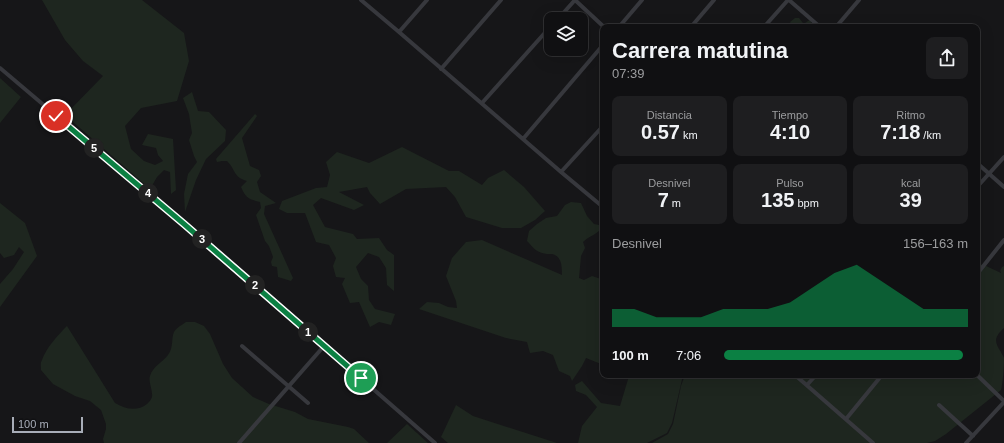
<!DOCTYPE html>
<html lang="es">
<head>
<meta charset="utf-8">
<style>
  body { margin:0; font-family:Arial,sans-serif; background:#1e1e20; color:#f1f3f6; height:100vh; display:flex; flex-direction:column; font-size:15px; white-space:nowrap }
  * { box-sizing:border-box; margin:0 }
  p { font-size:13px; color:#9c9d9f }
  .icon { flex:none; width:22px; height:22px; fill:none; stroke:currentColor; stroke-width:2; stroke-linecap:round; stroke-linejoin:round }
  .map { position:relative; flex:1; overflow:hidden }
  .drawer { position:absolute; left:600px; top:24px; width:380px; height:354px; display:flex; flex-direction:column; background:#101012; border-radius:8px; box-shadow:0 4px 16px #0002,0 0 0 1px #303032 }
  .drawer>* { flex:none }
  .buttons { position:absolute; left:544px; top:12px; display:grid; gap:8px }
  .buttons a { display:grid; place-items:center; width:44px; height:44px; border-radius:8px; background:#101012; box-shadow:0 4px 16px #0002,0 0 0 1px #303032; font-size:20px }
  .scale { position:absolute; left:12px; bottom:10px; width:71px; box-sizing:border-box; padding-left:4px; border:2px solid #a8adb8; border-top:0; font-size:11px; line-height:14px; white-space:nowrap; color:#a8adb8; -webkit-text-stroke:3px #111113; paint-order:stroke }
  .pin { position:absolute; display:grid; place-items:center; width:34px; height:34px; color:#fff; margin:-17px; border:2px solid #fff; border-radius:50%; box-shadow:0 1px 4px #0007 }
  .km { position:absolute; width:20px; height:20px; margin:-10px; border-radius:50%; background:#222; color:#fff; font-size:11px; line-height:20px; text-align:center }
  .round { display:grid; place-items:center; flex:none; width:42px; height:42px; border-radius:8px; background:#1e1e20 }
  .head { display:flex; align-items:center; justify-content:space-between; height:68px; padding:0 12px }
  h1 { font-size:22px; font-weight:600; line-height:30px }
  .metrics { display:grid; grid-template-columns:repeat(3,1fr); gap:6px; height:68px; padding:4px 12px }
  .metrics div { display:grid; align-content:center; border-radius:8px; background:#1e1e20; text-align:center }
  .metrics b { font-size:20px; font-weight:600 }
  .metrics small { font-size:11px; font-weight:400 }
  .metrics p { font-size:11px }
  .chart { height:112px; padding:8px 12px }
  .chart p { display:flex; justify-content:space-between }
  .chart svg { width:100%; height:72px; margin-top:4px; fill:#0b8043; opacity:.7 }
  ul { padding:0 12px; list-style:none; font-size:13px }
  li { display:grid; grid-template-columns:64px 48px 1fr; align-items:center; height:30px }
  li i { height:10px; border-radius:5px; background:#0b8043 }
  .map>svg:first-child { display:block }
  .green { fill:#1e261f }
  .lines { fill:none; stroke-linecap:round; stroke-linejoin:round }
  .minor { stroke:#37383d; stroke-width:4 }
  .route-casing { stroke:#fff; stroke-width:8 }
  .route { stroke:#0b8043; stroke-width:5 }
</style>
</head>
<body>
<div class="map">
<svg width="1004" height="443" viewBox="0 0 1004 443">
  <rect width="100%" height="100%" fill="#161618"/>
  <path class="green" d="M42 0H142L184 33 189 61 177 101 141 108 125 126 131 149 144 161 155 165 163 161 158 155 156 148 142 145 148 134 173 139 176 190 171 194 170 172 164 170 157 177 150 189 65 115 103 76 83 61 65 40Z
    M795 18H799L803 23H805L808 21 810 20 812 24C807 27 801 27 796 27L797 26 798 24H791L790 22Z
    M0 78 21 97 0 123Z
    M192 92 198 111 209 112 226 130 225 141 206 159 196 180 185 212 184 194 188 174 197 162 194 156 189 140 192 133 189 114 183 98Z
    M255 114 257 116 242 138 250 166 259 170 261 176 257 182 260 192 276 203 265 206 264 214 293 278 291 281 278 277 277 267 272 266 271 262 273 257 269 246 265 241 256 215 261 208 260 202C248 199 246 198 241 187L247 181C233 177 236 170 227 161H222L217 162 216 159Z
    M402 147 449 171H459L482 185 488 178 504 170 524 187 545 211 535 220 521 228H502L466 217 455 197 446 187 406 189 380 204 370 193 367 187 339 192 364 205 354 210 321 198 313 205 325 227 353 234 357 239 379 238 387 250 394 255V291L387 285 386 268 379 257 368 253 356 267 361 279 368 286 369 300 375 309 395 314 391 325 379 322 370 327 359 302 350 303 342 284 345 278 336 277 333 266 336 258 329 245 316 242 305 213H287L279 209 282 201 316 188 327 187 330 175 326 162 337 152 369 163Z
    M571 202 581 203 587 216 594 224 599 225 602 228C596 235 589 236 583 242L585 248 581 256 579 278 584 280 592 276 601 279 603 270V366L601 364 586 358 582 366 572 381 570 376 559 371 553 355 543 351 530 353 527 342 506 338 419 309 427 302 439 303 448 307 457 308 456 301 446 276 452 258 466 242 482 240 562 275C562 267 562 256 552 254 549 254 545 254 542 253 535 251 532 246 527 241L529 231 537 224 546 218 557 216 565 205Z
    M0 203 25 223 37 256 0 307V284L13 269 24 252 19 247 14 255 4 258 0 253Z
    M977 264 984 265 1001 273V272L1000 271 1002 267 1004 266V328C994 337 994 342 1001 352 1001 353 1004 357 1004 358 1004 366 1003 382 1001 390L946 434 935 441 927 443H652L668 434 673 424 681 386 685 375H977Z
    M186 322H195L204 326 210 334 223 364 232 378 253 397 269 404 295 412 308 419 348 427 354 429 369 443H104L103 439 106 429V424L101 410 90 401 75 396 53 384 41 370C41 367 40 363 42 360 46 348 58 335 67 326L115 403C125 409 137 412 147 404 149 402 151 400 152 397 153 390 148 382 150 376 153 366 162 363 168 355 174 347 171 338 174 332 177 327 182 325 186 322Z
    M628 375H683L672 423 667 433 647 443H578L582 426 597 407 586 395 576 391 575 385 582 381 601 403 620 406 629 376Z
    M456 405 473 416 557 443H448L441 437Z
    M407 424 428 443H387Z"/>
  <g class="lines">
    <path class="minor" d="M361 0 399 32 427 0
      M575 0 604 27
      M789 0 820 27
      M558 19 575 0
      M619 27 642 0
      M691 27 714 0
      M764 27 788 0
      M836 27 859 0
      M399 32 561 172 603 207
      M0 68 184 224 435 443
      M441 69 501 0
      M482 103 551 26
      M523 139 603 45
      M977 163 1004 187
      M561 172 603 126
      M977 187 1004 157
      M977 274 1004 240
      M242 346 308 403
      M795 375 873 443
      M977 375 1004 401
      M807 385 816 375
      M939 405 973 436
      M846 419 882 375
      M239 443 324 346
      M966 443 1004 402"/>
  </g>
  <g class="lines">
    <g class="route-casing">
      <path id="route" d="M56 116 184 224 361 378"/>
    </g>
    <use href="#route" class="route"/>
  </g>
</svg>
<div class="buttons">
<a><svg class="icon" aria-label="layers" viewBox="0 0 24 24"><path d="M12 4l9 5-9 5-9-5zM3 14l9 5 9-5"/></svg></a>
</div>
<div class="scale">100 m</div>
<div class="pin" style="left:361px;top:378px;background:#1e9e55"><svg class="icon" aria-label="arrive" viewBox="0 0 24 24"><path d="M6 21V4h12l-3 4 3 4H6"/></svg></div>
<div class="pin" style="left:56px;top:116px;background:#d93025"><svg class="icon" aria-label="check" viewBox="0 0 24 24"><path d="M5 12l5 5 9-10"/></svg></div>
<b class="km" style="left:308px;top:332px">1</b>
<b class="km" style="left:255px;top:285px">2</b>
<b class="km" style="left:202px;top:239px">3</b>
<b class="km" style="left:148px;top:193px">4</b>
<b class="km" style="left:94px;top:148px">5</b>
<section class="drawer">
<div class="head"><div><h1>Carrera matutina</h1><p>07:39</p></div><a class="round"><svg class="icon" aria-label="share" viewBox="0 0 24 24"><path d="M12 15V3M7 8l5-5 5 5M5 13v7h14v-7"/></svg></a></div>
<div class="metrics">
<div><p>Distancia</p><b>0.57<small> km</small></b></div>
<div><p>Tiempo</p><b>4:10</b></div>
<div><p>Ritmo</p><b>7:18<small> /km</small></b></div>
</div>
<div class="metrics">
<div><p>Desnivel</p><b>7<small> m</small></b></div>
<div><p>Pulso</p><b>135<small> bpm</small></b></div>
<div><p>kcal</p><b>39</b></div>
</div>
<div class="chart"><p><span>Desnivel</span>156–163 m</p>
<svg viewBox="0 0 160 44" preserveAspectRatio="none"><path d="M0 44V33L10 33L20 38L30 38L40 38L50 33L60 33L70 33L80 29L90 20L100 11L110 6L120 15L130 24L140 33L150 33L160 33V44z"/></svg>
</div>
<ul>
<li><b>100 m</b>7:06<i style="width:98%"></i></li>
</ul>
</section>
</div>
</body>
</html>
